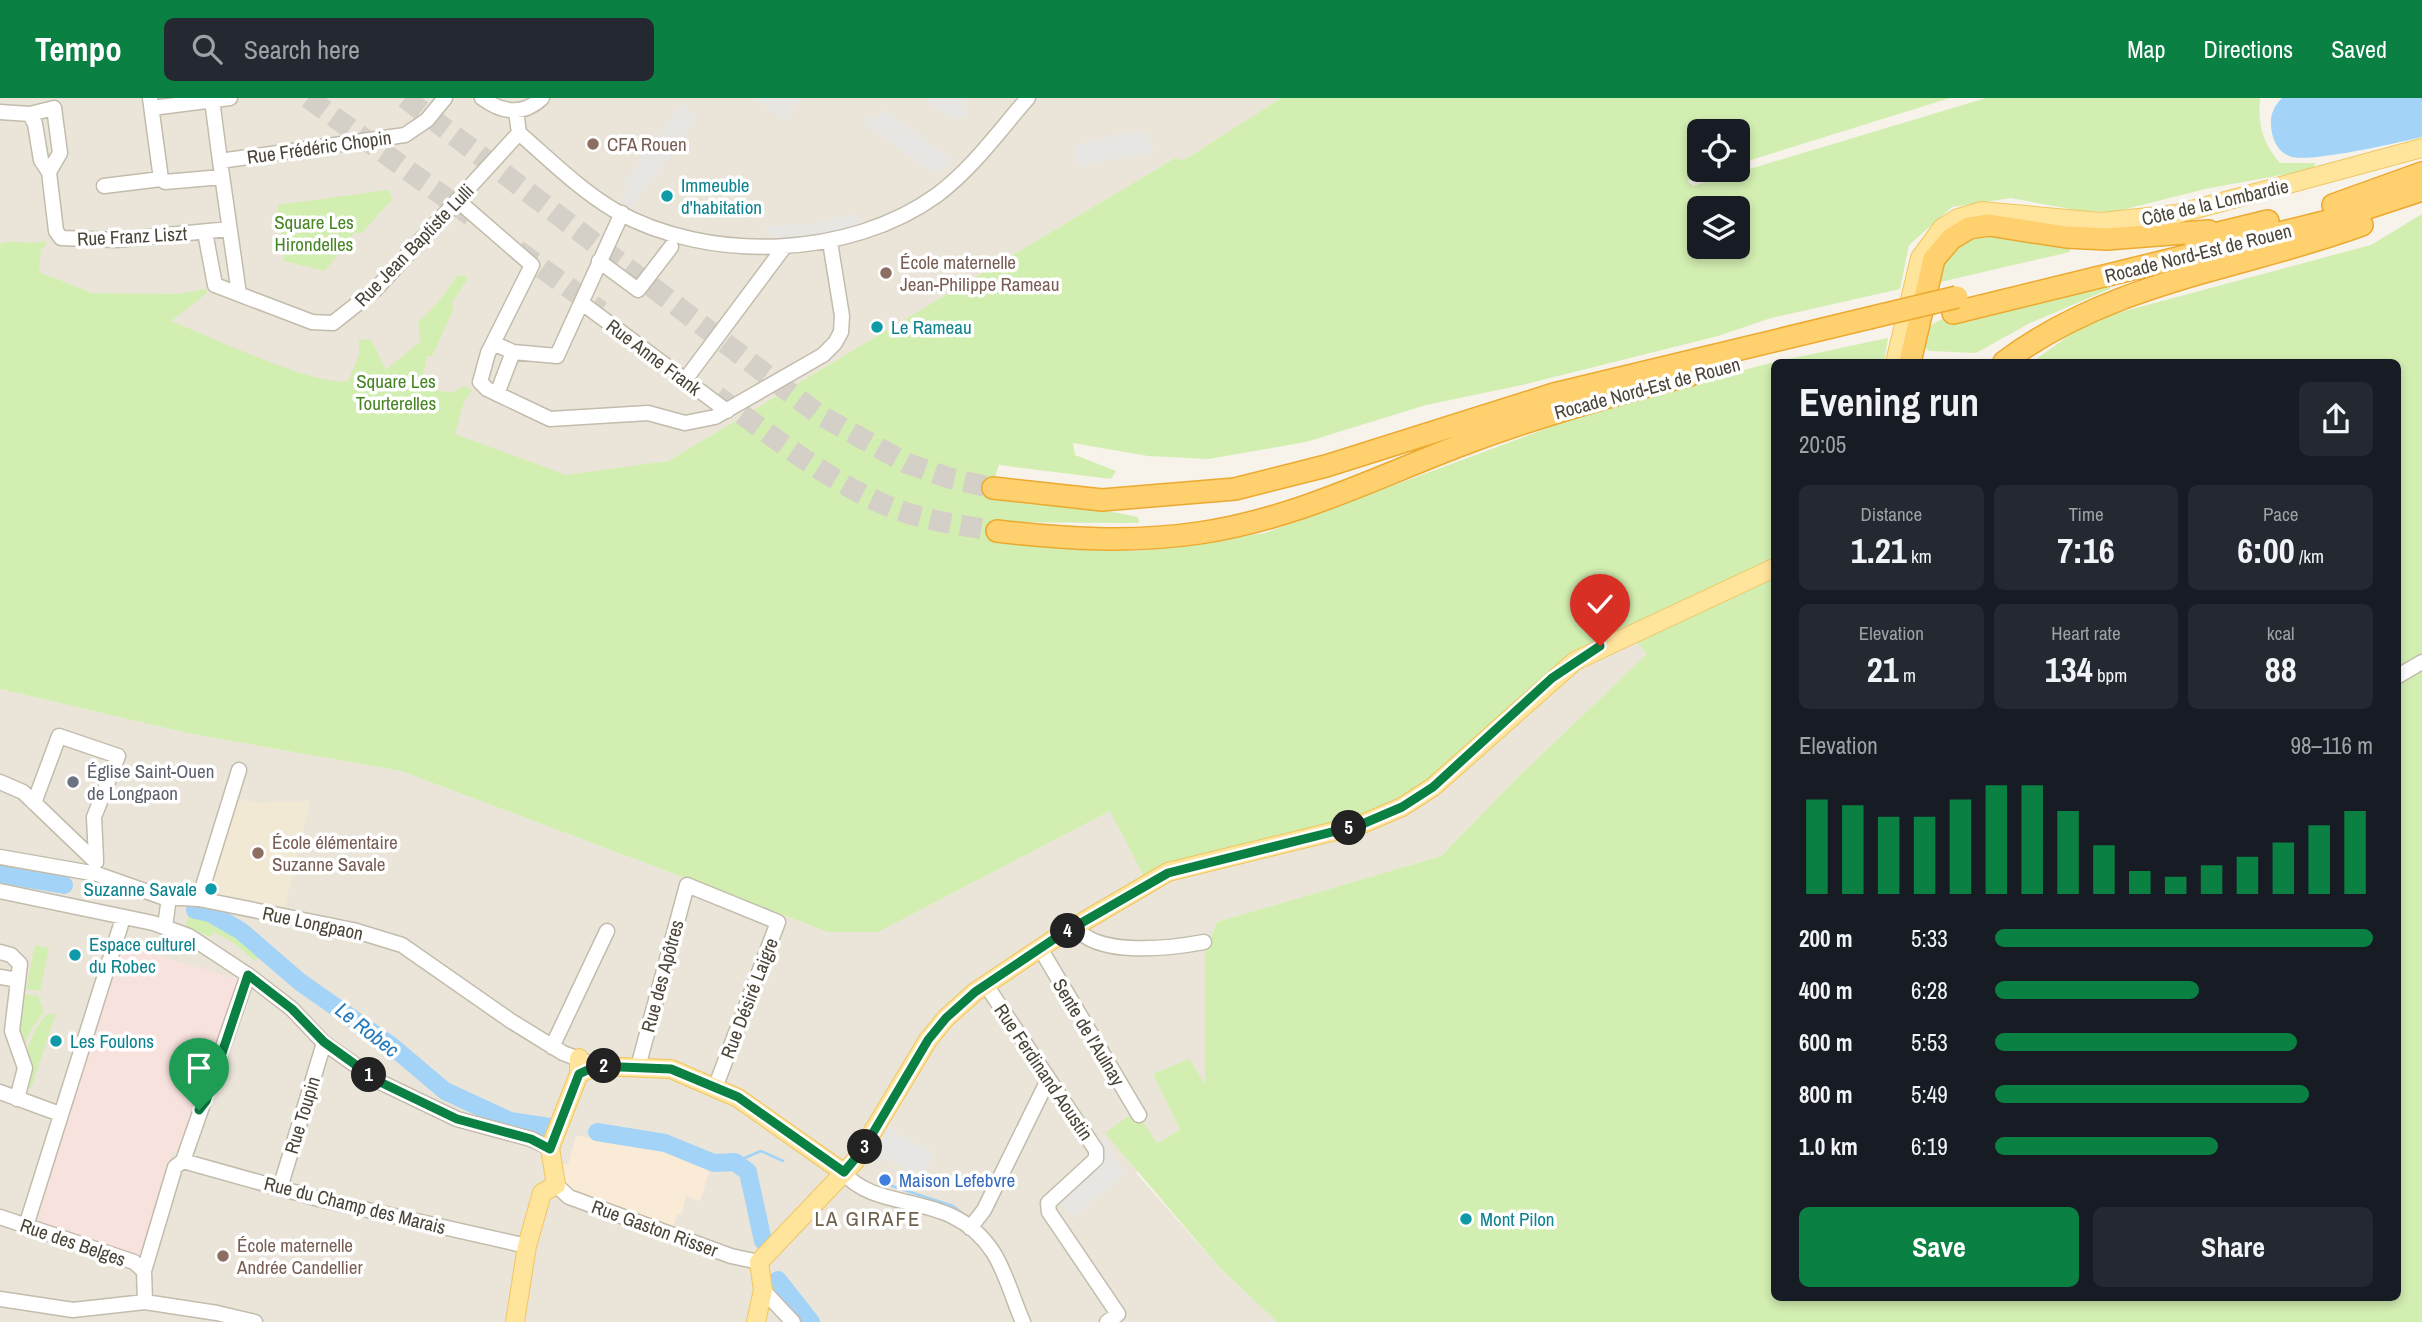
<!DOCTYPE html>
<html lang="en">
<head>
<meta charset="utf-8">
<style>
  body { margin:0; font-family:"Archivo Narrow",sans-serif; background:#242831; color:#f1f3f6; height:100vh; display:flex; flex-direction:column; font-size:26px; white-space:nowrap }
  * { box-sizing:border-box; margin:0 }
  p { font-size:23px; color:#9ea1a6 }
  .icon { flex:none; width:38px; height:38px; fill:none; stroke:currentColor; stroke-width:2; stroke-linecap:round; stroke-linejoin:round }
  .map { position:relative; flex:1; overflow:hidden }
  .side { position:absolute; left:1771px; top:261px; width:630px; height:942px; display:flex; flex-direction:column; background:#171b24; border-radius:10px; box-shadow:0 4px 10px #0003 }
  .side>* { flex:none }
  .buttons { position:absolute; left:1687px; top:21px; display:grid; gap:14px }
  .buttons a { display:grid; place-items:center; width:63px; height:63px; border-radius:10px; background:#171b24; box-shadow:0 4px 10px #0003; font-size:35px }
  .pin { position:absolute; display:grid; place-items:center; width:60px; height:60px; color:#fff; margin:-72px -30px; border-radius:50% 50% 50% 0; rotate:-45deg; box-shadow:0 0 7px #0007 }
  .pin .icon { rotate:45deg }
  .km { position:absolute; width:35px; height:35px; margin:-18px; border-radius:50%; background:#222; color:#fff; font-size:19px; line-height:35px; text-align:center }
  .round { display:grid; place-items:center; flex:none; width:74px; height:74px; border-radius:10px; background:#242831 }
  .head { display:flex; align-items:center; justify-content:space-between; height:119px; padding:0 28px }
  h1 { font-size:38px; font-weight:700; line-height:52px }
  .metrics { display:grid; grid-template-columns:repeat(3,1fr); gap:10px; height:119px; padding:7px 28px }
  .metrics div { display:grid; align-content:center; border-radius:10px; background:#242831; text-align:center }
  .metrics b { font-size:35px; font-weight:700 }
  .metrics small { font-size:19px; font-weight:400 }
  .metrics p { font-size:19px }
  .chart { height:196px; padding:14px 28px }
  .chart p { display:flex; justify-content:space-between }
  .chart svg { width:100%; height:126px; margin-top:7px; stroke:#0b8043; stroke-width:6 }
  .button { display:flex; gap:14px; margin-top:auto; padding:14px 28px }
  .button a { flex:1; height:80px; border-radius:10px; background:#0b8043; color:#fff; font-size:28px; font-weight:700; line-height:80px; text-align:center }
  .button a+a { background:#242831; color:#f1f3f6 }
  ul { padding:0 28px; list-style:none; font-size:23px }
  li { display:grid; grid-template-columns:112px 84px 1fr; align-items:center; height:52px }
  li i { height:18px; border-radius:9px; background:#0b8043 }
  header { display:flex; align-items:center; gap:42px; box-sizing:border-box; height:98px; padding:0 35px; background:#0b8043; color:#fff }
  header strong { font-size:33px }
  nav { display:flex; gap:38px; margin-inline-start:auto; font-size:24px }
  .search { width:490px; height:63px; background:#242831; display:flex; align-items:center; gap:18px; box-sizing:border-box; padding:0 24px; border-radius:10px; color:#9ea1a6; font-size:26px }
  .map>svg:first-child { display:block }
  .residential { fill:#ebe5d9 }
  .commercial { fill:#f9ebd6 }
  .education { fill:#f1e9d4 }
  .medical { fill:#f8e2de }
  .green { fill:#d2eeb1; fill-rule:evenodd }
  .parking { fill:#e8e6e3 }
  .water { fill:#a3d4f7 }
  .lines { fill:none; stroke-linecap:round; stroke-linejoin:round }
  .stream { stroke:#a3d4f7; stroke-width:2.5 }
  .river { stroke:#a3d4f7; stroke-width:18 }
  .highway-tunnel { stroke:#d5d0c7; stroke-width:21; stroke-dasharray:21 10; stroke-linecap:butt }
  .minor-casing { stroke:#c3bcac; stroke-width:17 }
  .major-casing { stroke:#efc661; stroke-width:20 }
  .highway-casing { stroke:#eca930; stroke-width:24 }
  .minor { stroke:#fff; stroke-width:14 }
  .major { stroke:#ffe49c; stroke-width:18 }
  .highway { stroke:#ffd06e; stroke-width:21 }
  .highway-bridge-casing { stroke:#eca930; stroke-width:24; stroke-linecap:butt }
  .highway-bridge { stroke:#ffd06e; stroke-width:21 }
  .route-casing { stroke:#fff; stroke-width:14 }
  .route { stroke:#0b8043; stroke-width:9 }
  .education-dot { fill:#8d6e63; stroke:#fff; stroke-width:2.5 }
  .culture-dot { fill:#0f9aa8; stroke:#fff; stroke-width:2.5 }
  .worship-dot { fill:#6b7280; stroke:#fff; stroke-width:2.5 }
  .shop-dot { fill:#3f7fe0; stroke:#fff; stroke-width:2.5 }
  .labels { text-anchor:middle; stroke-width:7; stroke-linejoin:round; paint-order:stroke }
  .education-label { font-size:19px; fill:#785e54; stroke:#fff; text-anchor:start }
  .street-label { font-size:19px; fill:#4c4438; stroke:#fff }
  .culture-label { font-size:19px; fill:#0d838f; stroke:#fff; text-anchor:start }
  .park-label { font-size:19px; fill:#488524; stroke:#fff }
  .worship-label { font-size:19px; fill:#5b616d; stroke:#fff; text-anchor:start }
  .shop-label { font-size:19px; fill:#366cbe; stroke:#fff; text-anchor:start }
  .water-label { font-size:21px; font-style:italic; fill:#247abb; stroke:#fff }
  .neighbourhood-label { font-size:21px; letter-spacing:2px; fill:#70634e; stroke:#fff }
</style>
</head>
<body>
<header>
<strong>Tempo</strong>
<div class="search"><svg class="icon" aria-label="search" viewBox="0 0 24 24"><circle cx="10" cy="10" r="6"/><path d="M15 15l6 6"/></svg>Search here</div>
<nav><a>Map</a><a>Directions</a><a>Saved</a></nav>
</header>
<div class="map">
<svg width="2422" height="1224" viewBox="0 0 2422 1224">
  <rect width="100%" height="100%" fill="#f7f3eb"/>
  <path class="residential" d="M0 0H1281L1184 62 1175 60 668 363 566 378 0 167Z
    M1630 537 1647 556 1518 679 1441 758 1217 824 1205 856V988L1153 976 1180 1032 1157 1045 1136 1075 1219 1169 1277 1224H0V591L187 635 401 673 828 834H878L1110 713 1568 570Z"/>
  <path class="commercial" d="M576 1038 643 1044 711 1068 700 1103 686 1098 682 1116 677 1117 673 1129 566 1092 556 1063 568 1067Z"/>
  <path class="education" d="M235 699 255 705 310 703 285 809 215 795 212 788H207Z"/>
  <path class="medical" d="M123 847 240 882 181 1056 172 1053 148 1157 142 1160 42 1125 37 1109Z"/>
  <path class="green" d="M1281 0H1950L1738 66V33H1699V72H1719L1687 82 1693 88 1986 0H2260C2258 27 2262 44 2280 65H2315L2314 71 2205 91 2114 114 2081 113 2011 100 1952 109 1909 147 1900 191 1771 220 1718 238 1522 287 1426 307 1306 344 1208 361 1148 358 1073 345 1075 357 1116 373 1111 381 999 367 989 396 1072 406 1138 419 1139 425 997 424 1106 451 1138 453 1265 435 1602 310 1774 264V1199H2398V264H2032L2091 222 2371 147 2422 116V1224H1277L1219 1169 1105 1035 1135 1013 1157 1045 1180 1032 1153 976 1189 961 1205 986V856L1217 824 1441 758 1518 679 1647 556 1630 537 1568 570 1417 704 1148 786 1110 713 878 834H828L401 673 187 635 0 591V146C13 140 29 148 45 143L46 147 41 151 39 174 92 195 177 196 206 191 207 195 171 223C209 238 313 288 348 283L359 257V241L371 242 386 272 421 243 418 225 439 203 457 178 464 177 468 180 451 206 454 210 432 258H427L421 289 451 295 464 288 472 292 464 303 455 336 566 377 668 363 1175 60 1184 62ZM1699 110H1738V149H1699Z
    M389 92 392 101 362 135H354L325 173 284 163 277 107Z
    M1977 135 2070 144V154L1936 185 1949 152Z
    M2109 184 2110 191 2030 225 1976 255 1929 253 1921 247C1924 232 1931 225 1945 220Z
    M1888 240 1884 264H1775Z
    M189 812C218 819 240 834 263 853L255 863 231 843 213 834 210 839 186 828Z
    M35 847 49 850 40 893 26 891Z
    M25 896 38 898 44 914 32 930 24 947 19 927Z
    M56 915 31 991H29L31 964 26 953 35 932 46 917Z"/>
  <path class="parking" d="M754 0H802L784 22Z
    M929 0H965L967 18 959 19 955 23 930 6Z
    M681 6 699 20 631 110 618 103 629 87 624 84Z
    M883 11 951 61 941 74 936 70 932 75 861 23 866 16 875 22Z
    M1146 34 1155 54 1077 69 1074 47 1116 36Z
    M856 115 864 126 821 137 772 140 764 128 811 126Z
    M885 1029 933 1053 927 1078 870 1056Z
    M1104 1040 1124 1075 1074 1120 1058 1103 1104 1059 1096 1046Z"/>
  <path class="water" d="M2282 0H2422V39C2396 45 2314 64 2292 59 2280 56 2274 45 2272 35 2269 20 2272 10 2282 0Z"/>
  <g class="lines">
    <path class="stream" d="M735 1064 761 1053 783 1063
      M892 1088 953 1108 970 1121"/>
    <path class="river" d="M0 776 64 787
      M195 812 210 815 241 833 300 884 393 949 445 993 510 1023 550 1029
      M597 1034 665 1045 714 1065 735 1064 748 1074 763 1143
      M778 1182 811 1224"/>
    <path class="highway-tunnel" d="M308 0 471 118
      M405 0 818 316 906 365 949 380 993 390
      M517 152 601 213
      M717 298C771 337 822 379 883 406 919 422 959 427 997 433"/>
    <g class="minor-casing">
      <path id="minor" d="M482 0C502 15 523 18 542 0
        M212 2 220 63
        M152 10 230 0
        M516 13 519 35C550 62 579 91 614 112 709 166 850 160 937 97 972 71 999 33 1028 0
        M0 14 30 16 54 10 60 55 49 74
        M30 16 35 26 41 62 49 74 56 133 61 140 116 142 229 131
        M161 81 165 84 222 79
        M104 88 161 81 150 0
        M457 102 532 167 488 255 480 284 487 291 550 321 648 315 685 325 715 319 823 257 835 245 841 234 842 218 830 144
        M205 134 215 187 312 224 333 225 376 191 519 35
        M599 163 638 192 671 149
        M239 196 220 63 405 37 427 22 445 0
        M582 205 727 313
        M493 245 513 254 557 258 622 115
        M685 282 785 148
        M497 296 513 254
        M2398 578 2422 564
        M0 684 23 694 96 764
        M34 705 59 638 118 658 94 719 96 761
        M0 759 97 776 162 799 199 801 353 832 402 847 511 923 563 955 589 965
        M0 793 153 825 189 838 248 877 292 911 324 945 378 983 457 1021 531 1041 550 1050
        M199 801 239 672
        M1075 828C1096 860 1172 850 1204 844
        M165 829 169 799
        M1040 850 1139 1017
        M0 854 11 857 20 866 12 933 25 970 17 1001
        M0 879 18 882
        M986 887 1096 1052V1061L1048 1105 1049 1114 1118 1216 1107 1224
        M552 949 607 833
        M638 969 687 787 778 824 715 990
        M0 994 60 1016
        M183 1063 319 1101 527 1148
        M843 1074C879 1117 951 1090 993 1154 1006 1174 1013 1202 1023 1224
        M556 1087 569 1099 731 1158 759 1164
        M280 1090 324 945
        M0 1119 134 1164 144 1173
        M26 1128 123 820
        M970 1130 984 1112 1048 982
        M763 1192 793 1224
        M0 1201 73 1212 145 1204 217 1215 255 1224
        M145 1204 144 1173 175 1069 183 1063 248 877"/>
    </g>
    <g class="major-casing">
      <path id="major" d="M1895 264 1920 160 1942 130 1958 120 1981 113 2101 124 2177 116 2422 50
        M579 976 596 968 671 971 738 1000 843 1074
        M515 1224 527 1148 542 1095 556 1087 550 1050 579 976V960
        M756 1224 763 1192 759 1164 855 1063 928 942 946 920 975 894 1057 839 1168 774 1360 727 1402 709 1433 689 1575 563 1774 470"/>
    </g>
    <g class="highway-casing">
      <path id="highway" d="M2333 107 2422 75
        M2194 141 2268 123
        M1953 215 2328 123 2422 92
        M1910 264 1934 161 1951 141 1969 130 1989 127 2066 139 2107 141 2209 133
        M2004 264C2114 182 2236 173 2362 127
        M993 390 1102 402 1235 391 1326 368 1554 296 1869 220
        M997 433C1065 441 1132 445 1199 435 1290 422 1371 382 1456 349 1532 320 1611 297 1690 277"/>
    </g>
    <use href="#minor" class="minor"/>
    <use href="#major" class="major"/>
    <use href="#highway" class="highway"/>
    <g class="highway-bridge-casing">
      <path id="highway-bridge" d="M1869 220 1957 199"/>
    </g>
    <use href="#highway-bridge" class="highway-bridge"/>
  </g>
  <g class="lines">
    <g class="route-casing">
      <path id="route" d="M199 1012 206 1003 248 877 292 911 324 944 378 983 457 1021 531 1041 550 1051 579 976 596 968 671 971 738 999 844 1074 864 1050 928 942 946 920 975 894 1057 839 1168 775 1360 727 1402 709 1433 689 1552 580 1600 548"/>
    </g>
    <use href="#route" class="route"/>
  </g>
  <g class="education-dot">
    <circle cx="593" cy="46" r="7"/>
    <circle cx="886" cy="175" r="7"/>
    <circle cx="258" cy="755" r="7"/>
    <circle cx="223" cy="1158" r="7"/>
  </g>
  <g class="culture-dot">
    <circle cx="667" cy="98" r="7"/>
    <circle cx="877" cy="229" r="7"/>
    <circle cx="211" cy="791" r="7"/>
    <circle cx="75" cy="857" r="7"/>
    <circle cx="56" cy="943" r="7"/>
    <circle cx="1466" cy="1121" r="7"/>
  </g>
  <circle class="worship-dot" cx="73" cy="684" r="7"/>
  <circle class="shop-dot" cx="885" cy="1082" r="7"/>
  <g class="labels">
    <g class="education-label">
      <text x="607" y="53">CFA Rouen</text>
      <text x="900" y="171">École maternelle<tspan x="900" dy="22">Jean-Philippe Rameau</tspan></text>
      <text x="272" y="751">École élémentaire<tspan x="272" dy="22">Suzanne Savale</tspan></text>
      <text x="237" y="1154">École maternelle<tspan x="237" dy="22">Andrée Candellier</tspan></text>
    </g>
    <g class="street-label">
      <text transform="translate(319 49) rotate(-8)" y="7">Rue Frédéric Chopin</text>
      <text transform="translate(2215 104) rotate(-13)" y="7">Côte de la Lombardie</text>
      <text transform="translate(132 138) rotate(-3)" y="7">Rue Franz Liszt</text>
      <text transform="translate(414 147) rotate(-46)" y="7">Rue Jean Baptiste Lulli</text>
      <text transform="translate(2198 155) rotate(-14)" y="7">Rocade Nord-Est de Rouen</text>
      <text transform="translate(654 259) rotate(37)" y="7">Rue Anne Frank</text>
      <text transform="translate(1647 290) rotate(-15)" y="7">Rocade Nord-Est de Rouen</text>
      <text transform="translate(313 825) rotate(12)" y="7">Rue Longpaon</text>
      <text transform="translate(662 878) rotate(-75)" y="7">Rue des Apôtres</text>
      <text transform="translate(749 900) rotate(-69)" y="7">Rue Désiré Laigre</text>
      <text transform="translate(1089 934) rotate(59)" y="7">Sente de l'Aulnay</text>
      <text transform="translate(1044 974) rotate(56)" y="7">Rue Ferdinand Aoustin</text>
      <text transform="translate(302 1017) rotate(-73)" y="7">Rue Toupin</text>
      <text transform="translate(355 1107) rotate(14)" y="7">Rue du Champ des Marais</text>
      <text transform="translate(655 1130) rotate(20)" y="7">Rue Gaston Risser</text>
      <text transform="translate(73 1144) rotate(19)" y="7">Rue des Belges</text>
    </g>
    <g class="culture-label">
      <text x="681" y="94">Immeuble<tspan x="681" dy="22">d'habitation</tspan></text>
      <text x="891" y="236">Le Rameau</text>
      <text x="197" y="798" text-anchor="end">Suzanne Savale</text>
      <text x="89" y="853">Espace culturel<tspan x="89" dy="22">du Robec</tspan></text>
      <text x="70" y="950">Les Foulons</text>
      <text x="1480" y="1128">Mont Pilon</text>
    </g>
    <g class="park-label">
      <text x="314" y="131">Square Les<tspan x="314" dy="22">Hirondelles</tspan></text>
      <text x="396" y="290">Square Les<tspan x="396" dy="22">Tourterelles</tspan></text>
    </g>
    <g class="worship-label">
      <text x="87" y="680">Église Saint-Ouen<tspan x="87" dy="22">de Longpaon</tspan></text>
    </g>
    <g class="shop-label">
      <text x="899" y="1089">Maison Lefebvre</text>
    </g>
    <g class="water-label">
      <text transform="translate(367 932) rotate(38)" y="7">Le Robec</text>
    </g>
    <g class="neighbourhood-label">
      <text x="868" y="1128">LA GIRAFE</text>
    </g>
  </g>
</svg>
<div class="buttons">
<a><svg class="icon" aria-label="locate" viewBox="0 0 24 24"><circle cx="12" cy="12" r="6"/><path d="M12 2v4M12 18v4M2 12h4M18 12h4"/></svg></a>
<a><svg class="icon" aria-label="layers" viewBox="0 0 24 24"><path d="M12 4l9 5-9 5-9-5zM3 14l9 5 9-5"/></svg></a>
</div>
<div class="pin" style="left:199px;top:1012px;background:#1e9e55"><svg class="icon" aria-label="arrive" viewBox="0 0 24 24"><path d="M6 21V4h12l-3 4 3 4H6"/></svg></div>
<div class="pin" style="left:1600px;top:548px;background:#d93025"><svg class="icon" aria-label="check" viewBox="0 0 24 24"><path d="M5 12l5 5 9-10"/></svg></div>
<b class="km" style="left:369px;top:977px">1</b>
<b class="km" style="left:604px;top:968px">2</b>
<b class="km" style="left:865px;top:1049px">3</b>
<b class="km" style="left:1068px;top:833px">4</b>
<b class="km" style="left:1349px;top:730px">5</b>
<section class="side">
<div class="head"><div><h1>Evening run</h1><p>20:05</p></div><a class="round"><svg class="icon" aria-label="share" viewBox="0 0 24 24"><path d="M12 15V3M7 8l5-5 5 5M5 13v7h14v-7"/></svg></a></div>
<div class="metrics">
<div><p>Distance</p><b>1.21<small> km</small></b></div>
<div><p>Time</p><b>7:16</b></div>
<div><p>Pace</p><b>6:00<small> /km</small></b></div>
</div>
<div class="metrics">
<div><p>Elevation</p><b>21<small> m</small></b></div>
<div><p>Heart rate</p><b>134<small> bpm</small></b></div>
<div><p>kcal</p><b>88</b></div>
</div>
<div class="chart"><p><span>Elevation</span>98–116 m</p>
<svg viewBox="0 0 160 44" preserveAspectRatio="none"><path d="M5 44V11M15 44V13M25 44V17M35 44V17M45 44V11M55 44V6M65 44V6M75 44V15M85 44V27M95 44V36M105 44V38M115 44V34M125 44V31M135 44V26M145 44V20M155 44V15"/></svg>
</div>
<ul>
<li><b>200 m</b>5:33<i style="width:100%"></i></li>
<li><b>400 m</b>6:28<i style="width:54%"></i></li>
<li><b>600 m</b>5:53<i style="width:80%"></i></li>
<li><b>800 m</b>5:49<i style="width:83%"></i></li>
<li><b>1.0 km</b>6:19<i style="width:59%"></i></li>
</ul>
<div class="button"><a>Save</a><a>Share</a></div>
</section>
</div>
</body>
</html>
